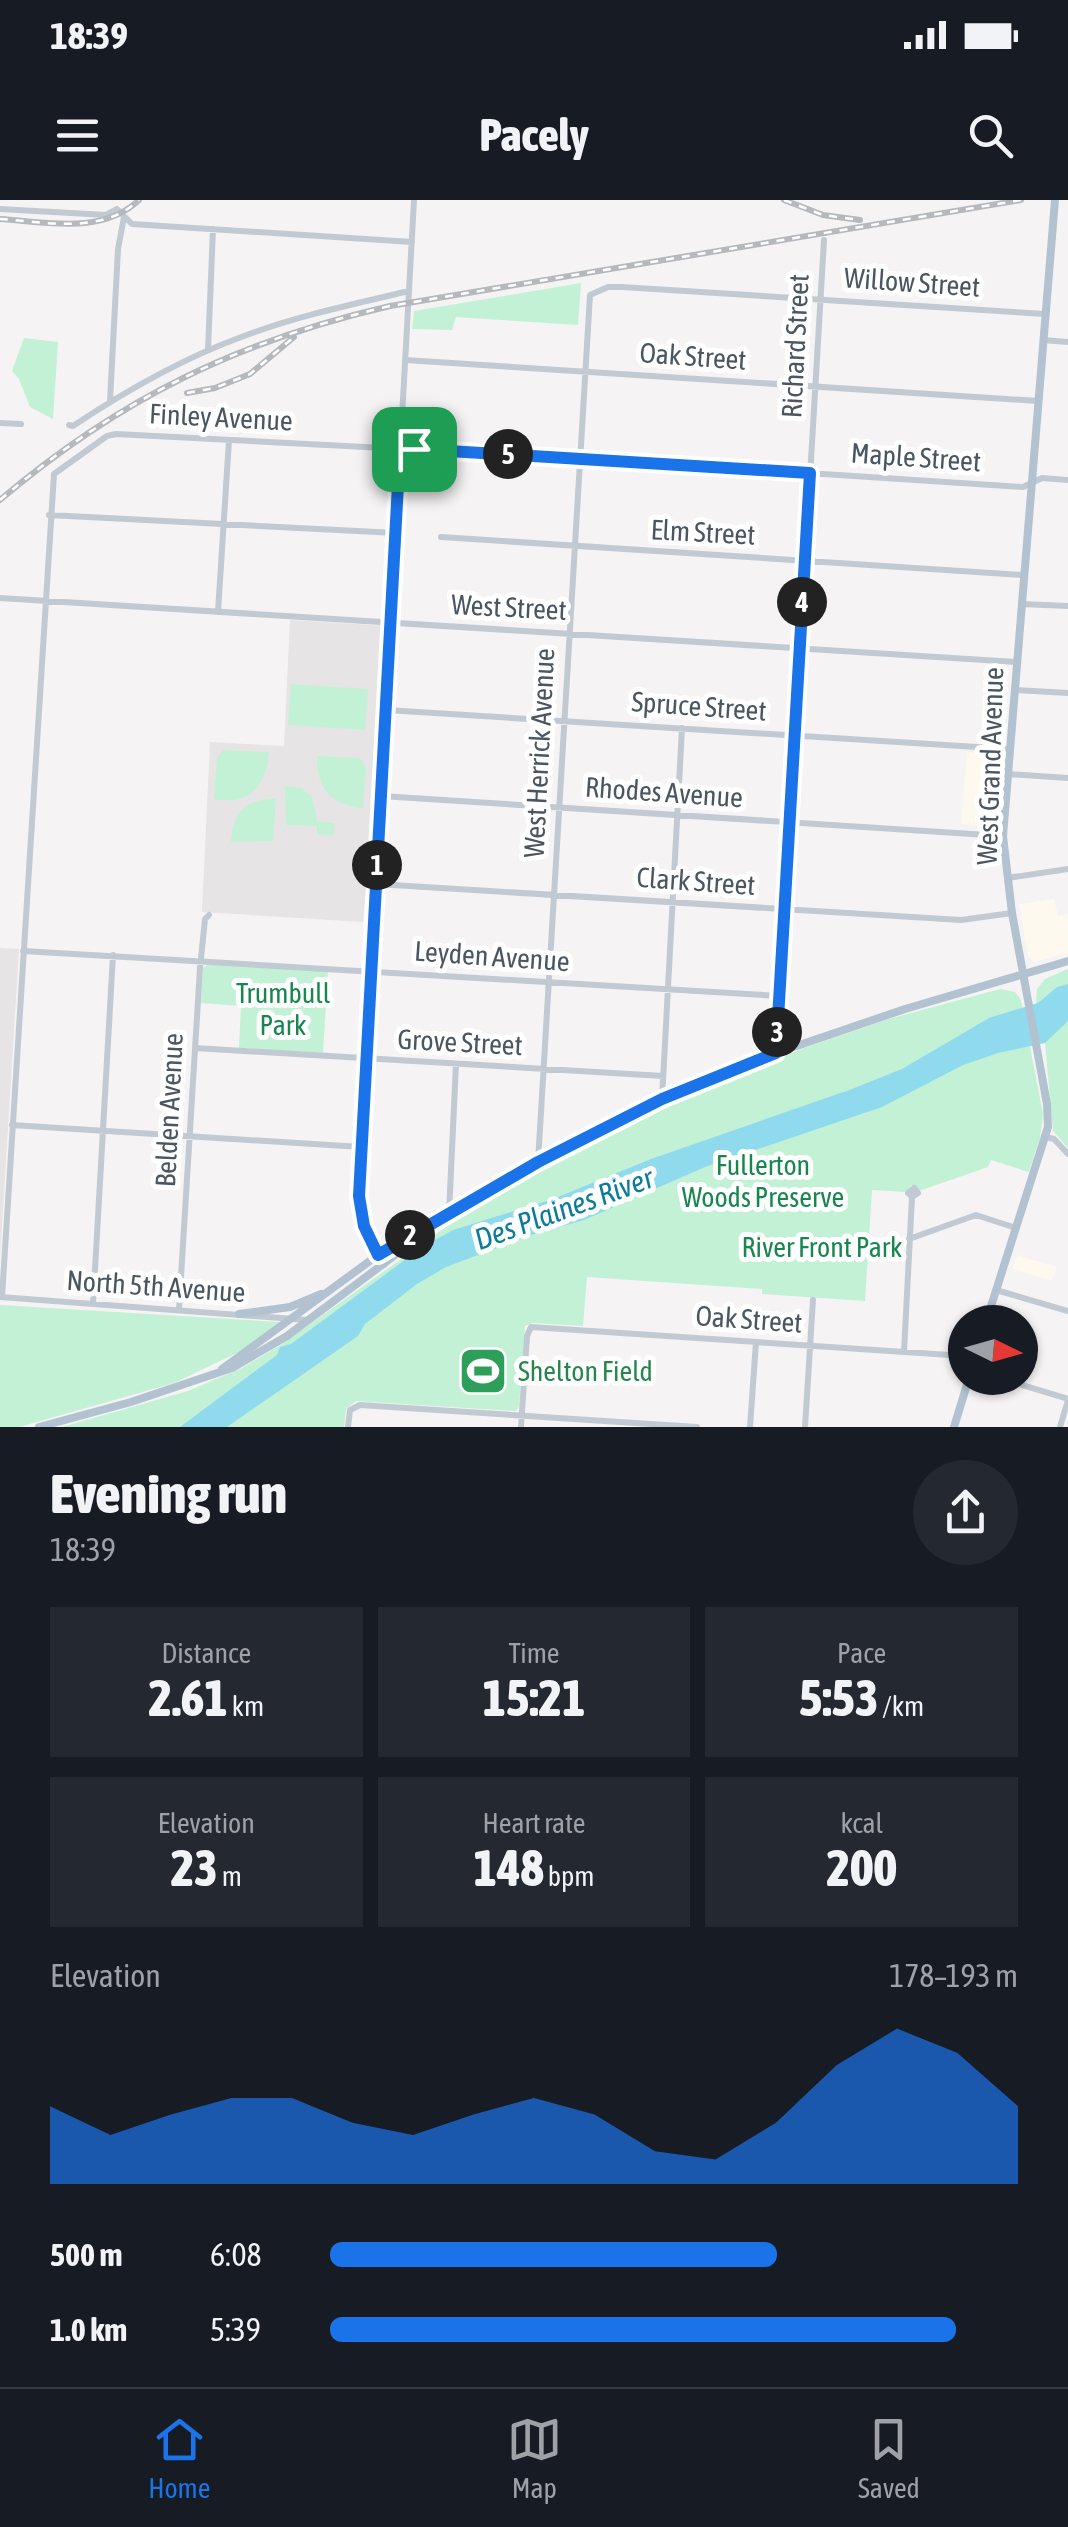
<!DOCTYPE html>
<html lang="en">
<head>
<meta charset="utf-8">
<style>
  body { margin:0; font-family:"Asap Condensed",sans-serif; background:#242831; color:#f1f3f6; height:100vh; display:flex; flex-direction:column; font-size:38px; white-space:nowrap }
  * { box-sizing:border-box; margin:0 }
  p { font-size:32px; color:#9ea1a6 }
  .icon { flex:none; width:55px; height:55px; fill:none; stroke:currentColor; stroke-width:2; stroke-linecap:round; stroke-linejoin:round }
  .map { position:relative; height:1227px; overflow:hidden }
  .sheet { display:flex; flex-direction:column; background:#171b24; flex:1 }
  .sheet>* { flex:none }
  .needle { width:65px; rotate:95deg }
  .tools { position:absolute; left:948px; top:1105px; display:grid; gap:20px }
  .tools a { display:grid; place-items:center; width:90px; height:90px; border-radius:50%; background:#171b24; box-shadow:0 2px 8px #0004; font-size:50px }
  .pin { position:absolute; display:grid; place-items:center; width:85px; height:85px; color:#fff; margin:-42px; border-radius:20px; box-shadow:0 5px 15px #0006 }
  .km { position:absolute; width:50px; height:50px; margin:-25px; border-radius:50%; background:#222; color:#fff; font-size:28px; line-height:50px; text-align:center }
  .round { display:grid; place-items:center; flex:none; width:105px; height:105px; border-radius:52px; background:#242831 }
  .overview { display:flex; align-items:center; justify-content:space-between; height:170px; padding:0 50px }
  h1 { font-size:55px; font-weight:800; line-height:75px }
  .figures { display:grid; grid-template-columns:repeat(3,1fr); gap:15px; height:170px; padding:10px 50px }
  .figures div { display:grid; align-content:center; border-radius:0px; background:#242831; text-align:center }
  .figures b { font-size:50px; font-weight:800 }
  .figures small { font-size:28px; font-weight:400 }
  .figures p { font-size:28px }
  .chart { height:280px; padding:20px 50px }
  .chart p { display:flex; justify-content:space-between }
  .chart svg { width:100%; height:180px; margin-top:10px; fill:#1a73e8; opacity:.7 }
  ul { padding:0 50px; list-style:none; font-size:32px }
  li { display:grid; grid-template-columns:160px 120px 1fr; align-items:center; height:75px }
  li i { height:25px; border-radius:12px; background:#1a73e8 }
  .status { display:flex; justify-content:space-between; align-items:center; height:70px; padding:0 50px; background:#171b24; direction:ltr }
  .status svg { height:28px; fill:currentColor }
  header { display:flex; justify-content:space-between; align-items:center; height:130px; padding:0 50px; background:#171b24; font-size:45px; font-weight:800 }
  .tab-bar { display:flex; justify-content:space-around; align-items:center; height:140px; border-top:2px solid #363941; background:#171b24; font-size:28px; color:#9ea1a6 }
  .tab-bar a { display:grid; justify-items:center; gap:5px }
  .tab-bar .on { color:#1a73e8 }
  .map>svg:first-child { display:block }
  .commercial { fill:#fdf9ef }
  .education { fill:#e6e4e5 }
  .green { fill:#c3f1d5 }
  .water { fill:#90daee }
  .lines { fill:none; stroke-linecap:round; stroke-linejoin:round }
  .minor { stroke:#c1cad2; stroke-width:6 }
  .major { stroke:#b3c2d1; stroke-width:8 }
  .rail-casing { stroke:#b5b8bd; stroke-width:6 }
  .rail { stroke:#fff; stroke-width:2.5; stroke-dasharray:8; stroke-linecap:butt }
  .route-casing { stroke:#fff; stroke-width:20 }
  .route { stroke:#1a73e8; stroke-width:12 }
  .labels { text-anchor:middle; stroke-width:10; stroke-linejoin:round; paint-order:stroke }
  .street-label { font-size:28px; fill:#4a5661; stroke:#fff }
  .park-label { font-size:28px; fill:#17864f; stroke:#fff }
  .leisure-label { font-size:28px; fill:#27864d; stroke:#fff; text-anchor:start }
  .water-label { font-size:30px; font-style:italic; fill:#0c7c9b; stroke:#fff }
</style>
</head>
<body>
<div class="status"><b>18:39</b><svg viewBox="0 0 49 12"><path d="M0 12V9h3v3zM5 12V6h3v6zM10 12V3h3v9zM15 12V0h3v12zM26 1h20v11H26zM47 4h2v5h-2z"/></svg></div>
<header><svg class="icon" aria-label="menu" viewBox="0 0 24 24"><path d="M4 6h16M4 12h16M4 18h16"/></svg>Pacely<svg class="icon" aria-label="search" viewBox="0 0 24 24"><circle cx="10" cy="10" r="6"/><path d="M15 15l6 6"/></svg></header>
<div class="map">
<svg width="1068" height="1227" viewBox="0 0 1068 1227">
  <rect width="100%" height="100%" fill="#f5f3f3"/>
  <path class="commercial" d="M967 552 1001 556 994 627 961 624Z
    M1054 699 1058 716 1068 714V754L1034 762 1028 756 1019 704Z
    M1017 1055 1057 1067 1052 1081 1012 1069Z"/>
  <path class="education" d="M290 420 387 426 363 722 202 712 210 542 284 546Z
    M0 748 19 749 0 1058Z"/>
  <path class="green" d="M581 83 578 125 456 117 452 130 412 129 414 111Z
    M24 138 58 142 53 219 30 207 19 179 12 171Z
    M291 484 368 489 365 530 288 525Z
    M224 550 269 552C266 585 251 606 214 599L217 557Z
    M317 556 360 558 366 567 363 608C330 604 317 589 317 556Z
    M285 586 301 588 312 597 317 621 335 623 334 635 317 634V626L286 625Z
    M276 599 273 641 231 642C233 612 246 598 276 599Z
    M209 764 328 771 323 853 239 848 241 806 201 803 203 768Z
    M1068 769V948L1053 931 1045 843 1036 802 1037 789 1045 779Z
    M1000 789 1015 792 1021 800 1043 914 1040 938 1029 972 991 960 988 967 919 991 912 985 906 992 872 990 865 1101 762 1094V1089L587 1077 583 1126 533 1123 525 1126 519 1206 516 1211 356 1201 346 1209 344 1227H62L188 1191 242 1168 282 1144 477 1005 638 918 804 848 889 819Z
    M0 1105 280 1122 282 1123 239 1152 174 1183 19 1227H0Z"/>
  <path class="water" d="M1068 784V821L1045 843 998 853 963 865 882 907 705 967 584 1020 531 1035 446 1067 417 1084 365 1124 358 1136 227 1227H180L277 1155 280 1147 291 1144 421 1048 453 1030 553 999 651 959 852 889 902 869 989 818 1038 803 1057 787Z"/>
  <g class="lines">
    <path class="minor" d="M0 9 106 15 117 9 132 24 412 42
      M1043 140 1068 142
      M208 150 213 29
      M405 160 1038 201
      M110 201 118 49 124 17
      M0 223 21 224
      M69 225 73 226C127 190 183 158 244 136 297 116 354 104 409 91
      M49 315 396 333
      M441 337 1023 375
      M0 398 1016 462
      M1021 404 1068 406
      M218 412 229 240
      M1014 490 1068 493
      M386 510 1009 549
      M1008 574 1068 578
      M381 596 1003 636
      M1007 678 1068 669
      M376 684 961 720 1012 713
      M23 751 779 796
      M195 848 663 876
      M776 853 824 40
      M662 899 682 528
      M12 925 361 947
      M1046 937 1054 939 1068 954
      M538 962 590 95 608 87H622L1045 114
      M449 1013 456 864
      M909 1039 976 1015 1016 1028
      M384 1065 365 1031 359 996 414 0
      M996 1090 1068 1111
      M0 1097 307 1120
      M2 1097 54 274 107 236 116 234 578 258 1023 287 1042 278 1068 280
      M93 1104 113 755
      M179 1109 200 768 205 719 209 715
      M904 1152 912 997 908 993 914 988 918 993 912 997
      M999 1178 1068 1199
      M348 1227 350 1210 360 1205 697 1227
      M521 1227 527 1136 531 1127 965 1156
      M750 1227 756 1142
      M805 1227 813 1100
      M1060 1227 1068 1200"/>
    <path class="major" d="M239 1114 290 1107 321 1094
      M986 1122 1048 927 1047 904 1012 713 1003 636 1055 0
      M222 1169 389 1047 538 962 662 899 776 853 905 809 1068 761
      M39 1227 131 1202 232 1168 287 1136 446 1017
      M954 1227 969 1178"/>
    <g class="rail-casing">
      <path id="rail" d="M784 0 823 15 860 20
        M0 19C46 22 102 35 139 0
        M187 193 215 188 250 174 294 137
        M0 300C119 199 238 141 390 106L1021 0"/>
    </g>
    <use href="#rail" class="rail"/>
  </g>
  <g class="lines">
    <g class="route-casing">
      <path id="route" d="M400 248 810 273 776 853 662 899 538 962 378 1055 364 1026 359 996Z"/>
    </g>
    <use href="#route" class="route"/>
  </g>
  <defs>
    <g id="stadium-square" transform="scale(2.5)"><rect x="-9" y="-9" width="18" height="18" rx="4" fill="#2e9e5b" stroke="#fff"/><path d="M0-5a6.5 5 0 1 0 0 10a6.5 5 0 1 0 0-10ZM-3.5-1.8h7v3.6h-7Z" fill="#fff"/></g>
  </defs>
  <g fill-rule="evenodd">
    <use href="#stadium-square" x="483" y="1171"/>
  </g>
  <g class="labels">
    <g class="street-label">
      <text transform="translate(912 82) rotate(4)" y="10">Willow Street</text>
      <text transform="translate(795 146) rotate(-87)" y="10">Richard Street</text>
      <text transform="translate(693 156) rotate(4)" y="10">Oak Street</text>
      <text transform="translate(221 217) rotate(3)" y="10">Finley Avenue</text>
      <text transform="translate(916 257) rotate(4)" y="10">Maple Street</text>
      <text transform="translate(703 332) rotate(3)" y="10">Elm Street</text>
      <text transform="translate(509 407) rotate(3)" y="10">West Street</text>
      <text transform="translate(699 506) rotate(4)" y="10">Spruce Street</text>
      <text transform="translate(539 553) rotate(-87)" y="10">West Herrick Avenue</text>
      <text transform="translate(990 566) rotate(-88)" y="10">West Grand Avenue</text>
      <text transform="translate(664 592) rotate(4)" y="10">Rhodes Avenue</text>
      <text transform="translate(696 681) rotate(4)" y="10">Clark Street</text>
      <text transform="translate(492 756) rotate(4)" y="10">Leyden Avenue</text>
      <text transform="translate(460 842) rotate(3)" y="10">Grove Street</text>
      <text transform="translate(169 910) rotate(-87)" y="10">Belden Avenue</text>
      <text transform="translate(156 1086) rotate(4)" y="10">North 5th Avenue</text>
      <text transform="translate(749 1119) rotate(4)" y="10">Oak Street</text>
    </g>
    <g class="park-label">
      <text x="283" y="803">Trumbull<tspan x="283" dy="32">Park</tspan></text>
      <text x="763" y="975">Fullerton<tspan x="763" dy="32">Woods Preserve</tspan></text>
      <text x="822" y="1057">River Front Park</text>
    </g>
    <g class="leisure-label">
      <text x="518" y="1181">Shelton Field</text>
    </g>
    <g class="water-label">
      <text transform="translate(564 1009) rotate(-20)" y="10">Des Plaines River</text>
    </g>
  </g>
</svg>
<div class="tools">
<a><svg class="needle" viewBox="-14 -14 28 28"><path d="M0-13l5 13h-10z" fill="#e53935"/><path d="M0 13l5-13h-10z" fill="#9ea1a6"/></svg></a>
</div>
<div class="pin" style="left:414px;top:249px;background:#1e9e55"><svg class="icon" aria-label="arrive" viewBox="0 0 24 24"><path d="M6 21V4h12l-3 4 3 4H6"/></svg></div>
<b class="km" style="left:377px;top:665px">1</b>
<b class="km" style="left:410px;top:1035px">2</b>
<b class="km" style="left:777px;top:832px">3</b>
<b class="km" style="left:802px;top:402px">4</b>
<b class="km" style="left:508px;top:254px">5</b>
</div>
<section class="sheet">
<div class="overview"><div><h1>Evening run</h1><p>18:39</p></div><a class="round"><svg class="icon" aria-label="share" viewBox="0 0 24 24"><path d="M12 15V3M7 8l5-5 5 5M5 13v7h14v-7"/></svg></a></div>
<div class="figures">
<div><p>Distance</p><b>2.61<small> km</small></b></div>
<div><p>Time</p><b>15:21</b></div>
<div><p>Pace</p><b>5:53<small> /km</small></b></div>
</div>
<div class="figures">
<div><p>Elevation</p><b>23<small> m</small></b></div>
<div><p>Heart rate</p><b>148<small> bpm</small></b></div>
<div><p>kcal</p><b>200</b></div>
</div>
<div class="chart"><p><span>Elevation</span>178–193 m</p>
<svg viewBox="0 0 160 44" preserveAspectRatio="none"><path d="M0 44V25L10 32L20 27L30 23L40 23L50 29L60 32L70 27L80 23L90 27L100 36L110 38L120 29L130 15L140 6L150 12L160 25V44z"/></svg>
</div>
<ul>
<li><b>500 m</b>6:08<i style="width:65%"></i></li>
<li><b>1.0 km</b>5:39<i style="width:91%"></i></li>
</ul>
</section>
<nav class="tab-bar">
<a class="on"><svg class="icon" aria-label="home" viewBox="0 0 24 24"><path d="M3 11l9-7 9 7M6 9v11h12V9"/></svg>Home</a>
<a><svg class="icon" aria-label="map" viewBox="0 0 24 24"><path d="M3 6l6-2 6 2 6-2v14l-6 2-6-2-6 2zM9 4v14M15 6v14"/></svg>Map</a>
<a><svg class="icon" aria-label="saved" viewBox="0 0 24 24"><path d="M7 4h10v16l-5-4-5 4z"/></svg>Saved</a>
</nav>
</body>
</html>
